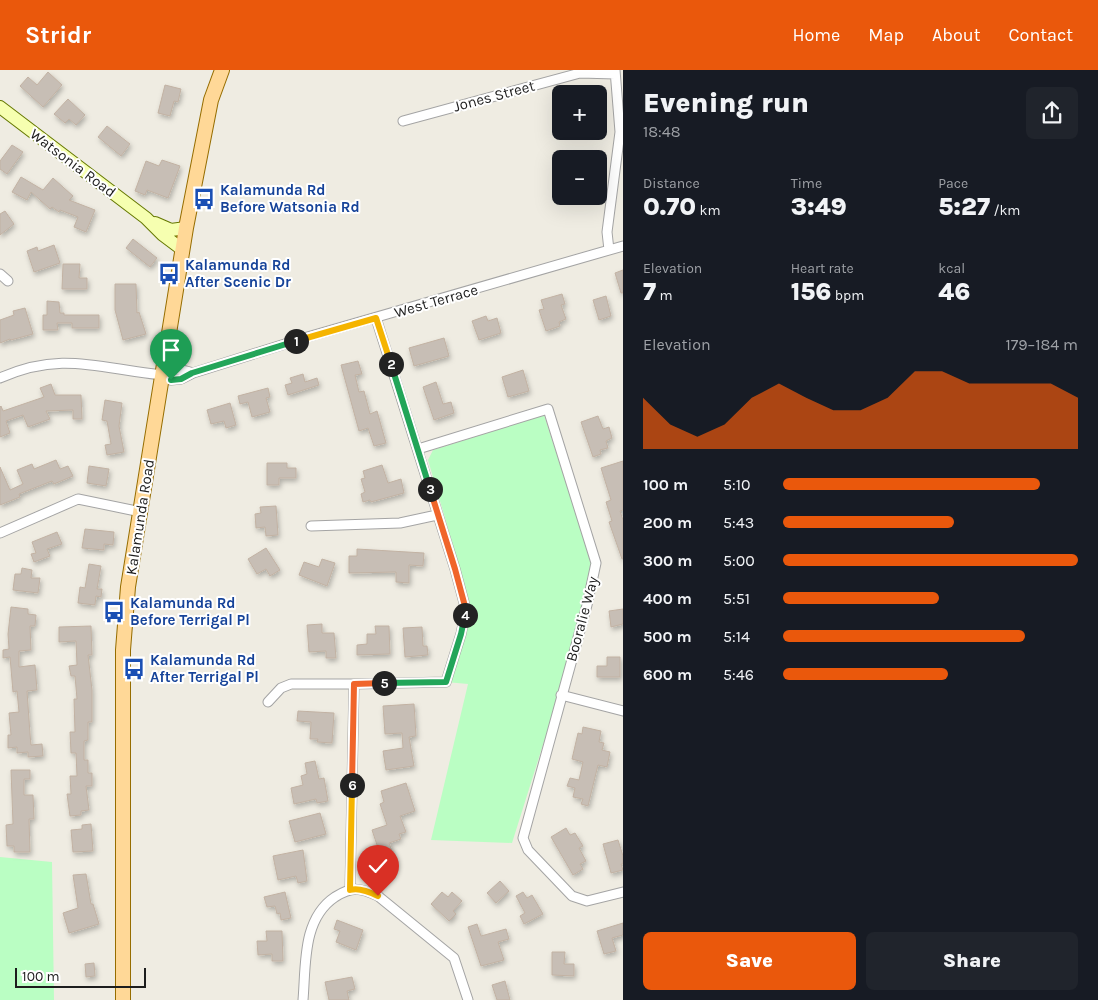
<!DOCTYPE html>
<html lang="en">
<head>
<meta charset="utf-8">
<style>
  body { margin:0; font-family:Karla,sans-serif; background:#20242c; color:#f1f3f6; height:100vh; display:flex; flex-direction:column; font-size:19px; white-space:nowrap }
  * { box-sizing:border-box; margin:0 }
  p { font-size:16px; color:#9ea1a6 }
  .icon { flex:none; width:28px; height:28px; fill:none; stroke:currentColor; stroke-width:2; stroke-linecap:round; stroke-linejoin:round }
  .map { position:relative; flex:1; overflow:hidden }
  .sheet { display:flex; flex-direction:column; background:#171b24; width:475px }
  .sheet>* { flex:none }
  .buttons { position:absolute; left:552px; top:15px; display:grid; gap:10px }
  .buttons a { display:grid; place-items:center; width:55px; height:55px; border-radius:8px; background:#171b24; box-shadow:0 5px 20px #0002; font-size:25px }
  .scale { position:absolute; left:15px; bottom:12px; width:131px; box-sizing:border-box; padding-left:5px; border:2px solid #1d1d1d; border-top:0; font-size:14px; line-height:18px; white-space:nowrap; color:#1d1d1d; -webkit-text-stroke:4px #fff; paint-order:stroke }
  .pin { position:absolute; display:grid; place-items:center; width:42px; height:42px; color:#fff; margin:-51px -21px; border-radius:50% 50% 50% 0; rotate:-45deg; box-shadow:0 0 5px #0007 }
  .pin .icon { rotate:45deg }
  .km { position:absolute; width:25px; height:25px; margin:-12px; border-radius:50%; background:#222; color:#fff; font-size:14px; line-height:25px; text-align:center }
  .round { display:grid; place-items:center; flex:none; width:52px; height:52px; border-radius:8px; background:#20242c }
  .head { display:flex; align-items:center; justify-content:space-between; height:85px; padding:0 20px }
  h1 { font-size:28px; font-weight:800; line-height:38px }
  .figures { display:grid; grid-template-columns:repeat(3,1fr); gap:8px; height:85px; padding:5px 20px }
  .figures div { display:grid; align-content:center }
  .figures b { font-size:25px; font-weight:800 }
  .figures small { font-size:14px; font-weight:400 }
  .figures p { font-size:14px }
  .chart { height:140px; padding:10px 20px }
  .chart p { display:flex; justify-content:space-between }
  .chart svg { width:100%; height:90px; margin-top:5px; fill:#ea580c; opacity:.7 }
  .button { display:flex; gap:10px; margin-top:auto; padding:10px 20px }
  .button a { flex:1; height:58px; border-radius:8px; background:#ea580c; color:#fff; font-size:20px; font-weight:800; line-height:58px; text-align:center }
  .button a+a { background:#20242c; color:#f1f3f6 }
  ul { padding:0 20px; list-style:none; font-size:16px }
  li { display:grid; grid-template-columns:80px 60px 1fr; align-items:center; height:38px }
  li i { height:12px; border-radius:6px; background:#ea580c }
  header { display:flex; align-items:center; gap:30px; box-sizing:border-box; height:70px; padding:0 25px; background:#ea580c; color:#fff }
  header strong { font-size:24px }
  nav { display:flex; gap:28px; margin-inline-start:auto; font-size:18px }
  main { display:flex; flex:1; min-height:0 }
  .map>svg:first-child { display:block }
  .park { fill:#bafec3 }
  .building { fill:#c7beb5; stroke:#c2b2a3; filter:url(#shadow) }
  .lines { fill:none; stroke-linecap:round; stroke-linejoin:round }
  .street-casing { stroke:#a4a4a4; stroke-width:11 }
  .secondary-casing { stroke:#657800; stroke-width:14 }
  .primary-casing { stroke:#966d00; stroke-width:16 }
  .street { stroke:#fff; stroke-width:9 }
  .secondary { stroke:#f6ffb0; stroke-width:12 }
  .primary { stroke:#ffd897; stroke-width:14 }
  .split-1-casing { stroke:#fff; stroke-width:10 }
  .split-2-casing { stroke:#fff; stroke-width:10 }
  .split-3-casing { stroke:#fff; stroke-width:10 }
  .split-4-casing { stroke:#fff; stroke-width:10 }
  .split-5-casing { stroke:#fff; stroke-width:10 }
  .split-6-casing { stroke:#fff; stroke-width:10 }
  .split-7-casing { stroke:#fff; stroke-width:10 }
  .split-1 { stroke:#22a559; stroke-width:6 }
  .split-2 { stroke:#f5b400; stroke-width:6 }
  .split-3 { stroke:#22a559; stroke-width:6 }
  .split-4 { stroke:#f0652b; stroke-width:6 }
  .split-5 { stroke:#22a559; stroke-width:6 }
  .split-6 { stroke:#f0652b; stroke-width:6 }
  .split-7 { stroke:#f5b400; stroke-width:6 }
  .labels { text-anchor:middle; stroke-width:4; stroke-linejoin:round; paint-order:stroke }
  .street-label { font-size:15px; fill:#1d1d1d; stroke:#fff }
  .transit-label { font-size:15px; font-weight:bold; fill:#164399; stroke:#fff; text-anchor:start }
</style>
</head>
<body>
<header>
<strong>Stridr</strong>
<nav><a>Home</a><a>Map</a><a>About</a><a>Contact</a></nav>
</header>
<main>
<div class="map">
<svg width="623" height="930" viewBox="0 0 623 930">
  <defs>
    <filter id="shadow"><feDropShadow dx="1.5" dy="3" stdDeviation="2.5" flood-color="#0004"/></filter>
  </defs>
  <rect width="100%" height="100%" fill="#efece2"/>
  <path class="park" d="M544 345 592 493 587 535 512 773 431 770 468 614 446 612 466 540 471 537 428 390 433 380Z
    M0 787 52 792 54 930H0Z"/>
  <path class="building" d="M48 2 62 15 43 37 20 16 28 7 37 15Z
    M165 15 181 19 178 32 174 31 170 46 158 43Z
    M68 29 85 45 76 55 69 49 65 53 54 44Z
    M107 56 130 74 121 86 98 67Z
    M12 75 23 82 7 104 0 99V91Z
    M162 90 180 96 168 128 147 120 145 125 135 121 146 91 159 96Z
    M21 107 43 120 53 108 73 126 69 130 95 140 86 162 74 157 78 147 60 140 59 142 52 137 50 139 31 122 27 130 12 122Z
    M5 141 14 154 0 165V144Z
    M133 169 157 188 150 197 126 178Z
    M54 175 60 193 34 202 27 181 37 177 38 181Z
    M63 194H80L79 208H87V219H62Z
    M623 200V223H621L615 203Z
    M115 214H136L137 243 139 242 146 264 123 270 115 240Z
    M562 224 565 234 561 235 566 249 559 252 560 256 546 261 539 240 544 239 541 230Z
    M606 226 611 246 599 250 593 230Z
    M47 231 59 232 60 243H64V245H99V258H72V253H57L58 260H43V245H47Z
    M25 238 33 264 11 270 10 269 0 273V250L14 245 13 241Z
    M486 246 488 251 497 248 501 263 479 270 472 251Z
    M444 268 449 286 414 296 409 278Z
    M358 291 362 304 355 305 359 322 364 321 370 344 377 341 386 373 374 376 368 358 359 361 341 295Z
    M523 300 529 321 508 327 502 307Z
    M303 304 305 312 317 308 319 315 288 325 285 315 292 313 290 308Z
    M436 312 443 334 451 332 454 343 434 350 423 317Z
    M51 314 55 325H81L82 349H73V340L46 341 50 349 28 357 23 345 6 351 10 363 0 367V337L1 336 3 341 44 327 40 318Z
    M268 318 270 327 266 328 270 342 252 347 248 332 240 334 238 326Z
    M105 330 122 333 119 356 124 382 107 385 105 375 111 374 107 351 102 350Z
    M230 333 236 355 226 358 224 351 211 354 207 340Z
    M598 346 603 359 609 357 612 368 606 371 608 378 600 380 601 384 593 387 581 352Z
    M56 390 60 399 68 396 73 406 54 414 52 411 19 424 20 427 0 435V397L10 420 23 414 17 400 32 394 34 399Z
    M623 391V440L620 441 623 450V489H622L609 452 612 451 606 432 611 430 601 398Z
    M267 393H287V398H296V408H279V415H267Z
    M382 395 388 413 401 409 404 423 371 432 370 430 363 432 361 424 365 422 361 409 365 408 363 401Z
    M89 396 109 399 106 416 87 413Z
    M276 436 278 465 266 466 265 457 256 458 255 444 261 443 260 437Z
    M85 459 114 462 113 475 104 474V480L82 478Z
    M57 462 62 474 47 479 50 486 34 492 31 484 36 483 32 472Z
    M266 478 280 500 270 506 266 499 257 504 248 489Z
    M357 479 424 483 423 496 409 495V513L396 512V502L349 503V486H357Z
    M322 489 335 493 327 516 299 505 304 492 319 497Z
    M89 494 101 496 97 519H102L101 527 96 526 95 535 78 533 80 517 85 518Z
    M22 498 32 500 31 508H40L38 523 13 520 15 504H21Z
    M11 537 28 539V544L36 545 35 556H30L31 580 19 581V597L35 595 37 620 27 621 30 664 31 675 42 674 43 686 28 687V682L17 683V677L8 678V665H11L9 643 19 642 17 621 13 622 10 587 3 588V580L9 579 8 564Z
    M623 539V554L611 557 609 541Z
    M322 554V563H334L336 588H326V581L309 582 307 555Z
    M91 556 92 585H88L92 620V652H88V670L84 671V690H88V703H92V716H86L89 740 81 741V745L70 746 67 724H71L70 706H77L76 683H71L70 662H75L74 629H77L75 606H71L69 596 77 595 76 571 59 572V557Z
    M375 556H389L390 584 357 585V575L367 574V564H376Z
    M422 557 423 576H427L428 585 405 587 403 558Z
    M607 587H620V607H597V596H607Z
    M414 634 416 666 409 667 414 696 386 700 383 681 403 678 402 663 385 664 383 636Z
    M298 641 334 643 332 673 317 672 318 669H310L311 652 297 651Z
    M583 657 601 661 599 672 604 673 602 680 610 682 607 697 598 695 588 736 581 734 583 729 573 727 575 718 567 716 570 708 579 710 583 692 572 689 578 663 582 664Z
    M315 691 319 709 324 708 328 731 317 733 316 729 294 734 291 718 303 715 301 706 307 704 305 693Z
    M11 700H30V709H24V725H33L34 749H29L30 782H14V776H7L6 755 13 754Z
    M406 713 415 741 400 746 406 762 399 764 401 769 389 773 392 781 380 784 372 760 387 755 380 734 384 732 381 721Z
    M320 743 326 764 295 772 289 751Z
    M91 754 93 781 73 782 71 760 82 759V755Z
    M566 758 570 765 575 763 583 776 579 778 586 791 580 794 583 799 573 805 551 767Z
    M618 770 623 786V794H621L623 800 611 803 603 774Z
    M303 780 307 811 298 813 296 806 278 810 273 786Z
    M86 804 91 834H93L99 854 69 863 63 843 78 838 73 805Z
    M500 811 509 821 496 833 487 823Z
    M285 822 291 848 281 850 280 843 277 844 275 836 267 837 264 827Z
    M442 822 448 827 452 822 462 831 453 841 456 844 449 851 431 834Z
    M523 822 527 828 532 825 543 844 524 854 520 846 525 843 516 826Z
    M337 850 363 860 356 880 336 872 340 861 334 859Z
    M623 853V865L612 868 616 881 604 884 597 861Z
    M477 854 481 866 506 859 509 869 498 872 504 890 481 896 468 857Z
    M266 861H282L283 891H272V884L258 885 257 871H267Z
    M552 882H565L564 894H574V906L552 905Z
    M94 893 95 906 86 907 85 894Z
    M352 907 355 919 347 921 349 930H329L325 912Z
    M505 911 510 930H497L492 915Z"/>
  <g class="lines">
    <g class="street-casing">
      <path id="street" d="M403 51 580 3 615 4
        M609 180 607 162 620 62 615 0
        M0 204 8 211
        M163 305C173 297 181 299 193 303
        M0 308C62 280 100 299 163 305L171 310 181 309 193 303 304 268 623 176
        M418 379 548 339 596 493 587 535 523 768 528 780 572 826 587 831 623 822
        M311 456 400 453 437 445
        M0 463 78 429 141 442
        M561 625 623 641
        M268 632 281 618 291 614H354
        M350 820 354 614 446 612 461 564 466 540 455 499 376 248
        M303 930C306 895 302 849 335 827 353 816 360 818 378 826L454 888 468 930"/>
    </g>
    <g class="secondary-casing">
      <path id="secondary" d="M0 37 146 148 163 165 183 180
        M155 153 171 160 186 158"/>
    </g>
    <g class="primary-casing">
      <path id="primary" d="M123 930V580L128 517 186 158 211 30 222 0"/>
    </g>
    <use href="#street" class="street"/>
    <use href="#secondary" class="secondary"/>
    <use href="#primary" class="primary"/>
  </g>
  <g class="lines">
    <g class="split-1-casing">
      <path id="split-1" d="M171 310 181 309 192 303 296 271"/>
    </g>
    <g class="split-2-casing">
      <path id="split-2" d="M296 271 376 248 391 294"/>
    </g>
    <g class="split-3-casing">
      <path id="split-3" d="M391 294 430 419"/>
    </g>
    <g class="split-4-casing">
      <path id="split-4" d="M430 419 455 499 466 540 465 545"/>
    </g>
    <g class="split-5-casing">
      <path id="split-5" d="M384 613 446 612 461 564 465 545"/>
    </g>
    <g class="split-6-casing">
      <path id="split-6" d="M352 715 354 614 384 613"/>
    </g>
    <g class="split-7-casing">
      <path id="split-7" d="M352 715 350 820C359 817 370 822 378 826"/>
    </g>
    <use href="#split-1" class="split-1"/>
    <use href="#split-2" class="split-2"/>
    <use href="#split-3" class="split-3"/>
    <use href="#split-4" class="split-4"/>
    <use href="#split-5" class="split-5"/>
    <use href="#split-6" class="split-6"/>
    <use href="#split-7" class="split-7"/>
  </g>
  <defs>
    <g id="bus-bare" transform="scale(1.725)"><path d="M-5-6H5V4H4V6H2V4H-2V6H-4V4H-5ZM-3.5-4V0h7V-4ZM-3.5 1.2v1.5H-2V1.2ZM2 1.2v1.5H3.5V1.2Z" fill="#1a4fb4" stroke="#fff" stroke-width="2.5" paint-order="stroke"/></g>
  </defs>
  <g fill-rule="evenodd">
    <use href="#bus-bare" x="204" y="129"/>
    <use href="#bus-bare" x="169" y="204"/>
    <use href="#bus-bare" x="114" y="542"/>
    <use href="#bus-bare" x="134" y="599"/>
  </g>
  <g class="labels">
    <g class="street-label">
      <text transform="translate(494 26) rotate(-15)" y="5">Jones Street</text>
      <text transform="translate(73 93) rotate(37)" y="5">Watsonia Road</text>
      <text transform="translate(436 231) rotate(-16)" y="5">West Terrace</text>
      <text transform="translate(140 447) rotate(-81)" y="5">Kalamunda Road</text>
      <text transform="translate(582 549) rotate(-75)" y="5">Booralie Way</text>
    </g>
    <g class="transit-label">
      <text x="220" y="125">Kalamunda Rd<tspan x="220" dy="17">Before Watsonia Rd</tspan></text>
      <text x="185" y="200">Kalamunda Rd<tspan x="185" dy="17">After Scenic Dr</tspan></text>
      <text x="130" y="538">Kalamunda Rd<tspan x="130" dy="17">Before Terrigal Pl</tspan></text>
      <text x="150" y="595">Kalamunda Rd<tspan x="150" dy="17">After Terrigal Pl</tspan></text>
    </g>
  </g>
</svg>
<div class="buttons">
<a>+</a>
<a>−</a>
</div>
<div class="scale">100 m</div>
<div class="pin" style="left:171px;top:310px;background:#1e9e55"><svg class="icon" aria-label="arrive" viewBox="0 0 24 24"><path d="M6 21V4h12l-3 4 3 4H6"/></svg></div>
<div class="pin" style="left:378px;top:826px;background:#d93025"><svg class="icon" aria-label="check" viewBox="0 0 24 24"><path d="M5 12l5 5 9-10"/></svg></div>
<b class="km" style="left:296px;top:271px">1</b>
<b class="km" style="left:391px;top:294px">2</b>
<b class="km" style="left:430px;top:419px">3</b>
<b class="km" style="left:465px;top:545px">4</b>
<b class="km" style="left:384px;top:613px">5</b>
<b class="km" style="left:352px;top:715px">6</b>
</div>
<section class="sheet">
<div class="head"><div><h1>Evening run</h1><p>18:48</p></div><a class="round"><svg class="icon" aria-label="share" viewBox="0 0 24 24"><path d="M12 15V3M7 8l5-5 5 5M5 13v7h14v-7"/></svg></a></div>
<div class="figures">
<div><p>Distance</p><b>0.70<small> km</small></b></div>
<div><p>Time</p><b>3:49</b></div>
<div><p>Pace</p><b>5:27<small> /km</small></b></div>
</div>
<div class="figures">
<div><p>Elevation</p><b>7<small> m</small></b></div>
<div><p>Heart rate</p><b>156<small> bpm</small></b></div>
<div><p>kcal</p><b>46</b></div>
</div>
<div class="chart"><p><span>Elevation</span>179–184 m</p>
<svg viewBox="0 0 160 44" preserveAspectRatio="none"><path d="M0 44V19L10 32L20 38L30 32L40 19L50 12L60 19L70 25L80 25L90 19L100 6L110 6L120 12L130 12L140 12L150 12L160 19V44z"/></svg>
</div>
<ul>
<li><b>100 m</b>5:10<i style="width:87%"></i></li>
<li><b>200 m</b>5:43<i style="width:58%"></i></li>
<li><b>300 m</b>5:00<i style="width:100%"></i></li>
<li><b>400 m</b>5:51<i style="width:53%"></i></li>
<li><b>500 m</b>5:14<i style="width:82%"></i></li>
<li><b>600 m</b>5:46<i style="width:56%"></i></li>
</ul>
<div class="button"><a>Save</a><a>Share</a></div>
</section>
</main>
</body>
</html>
